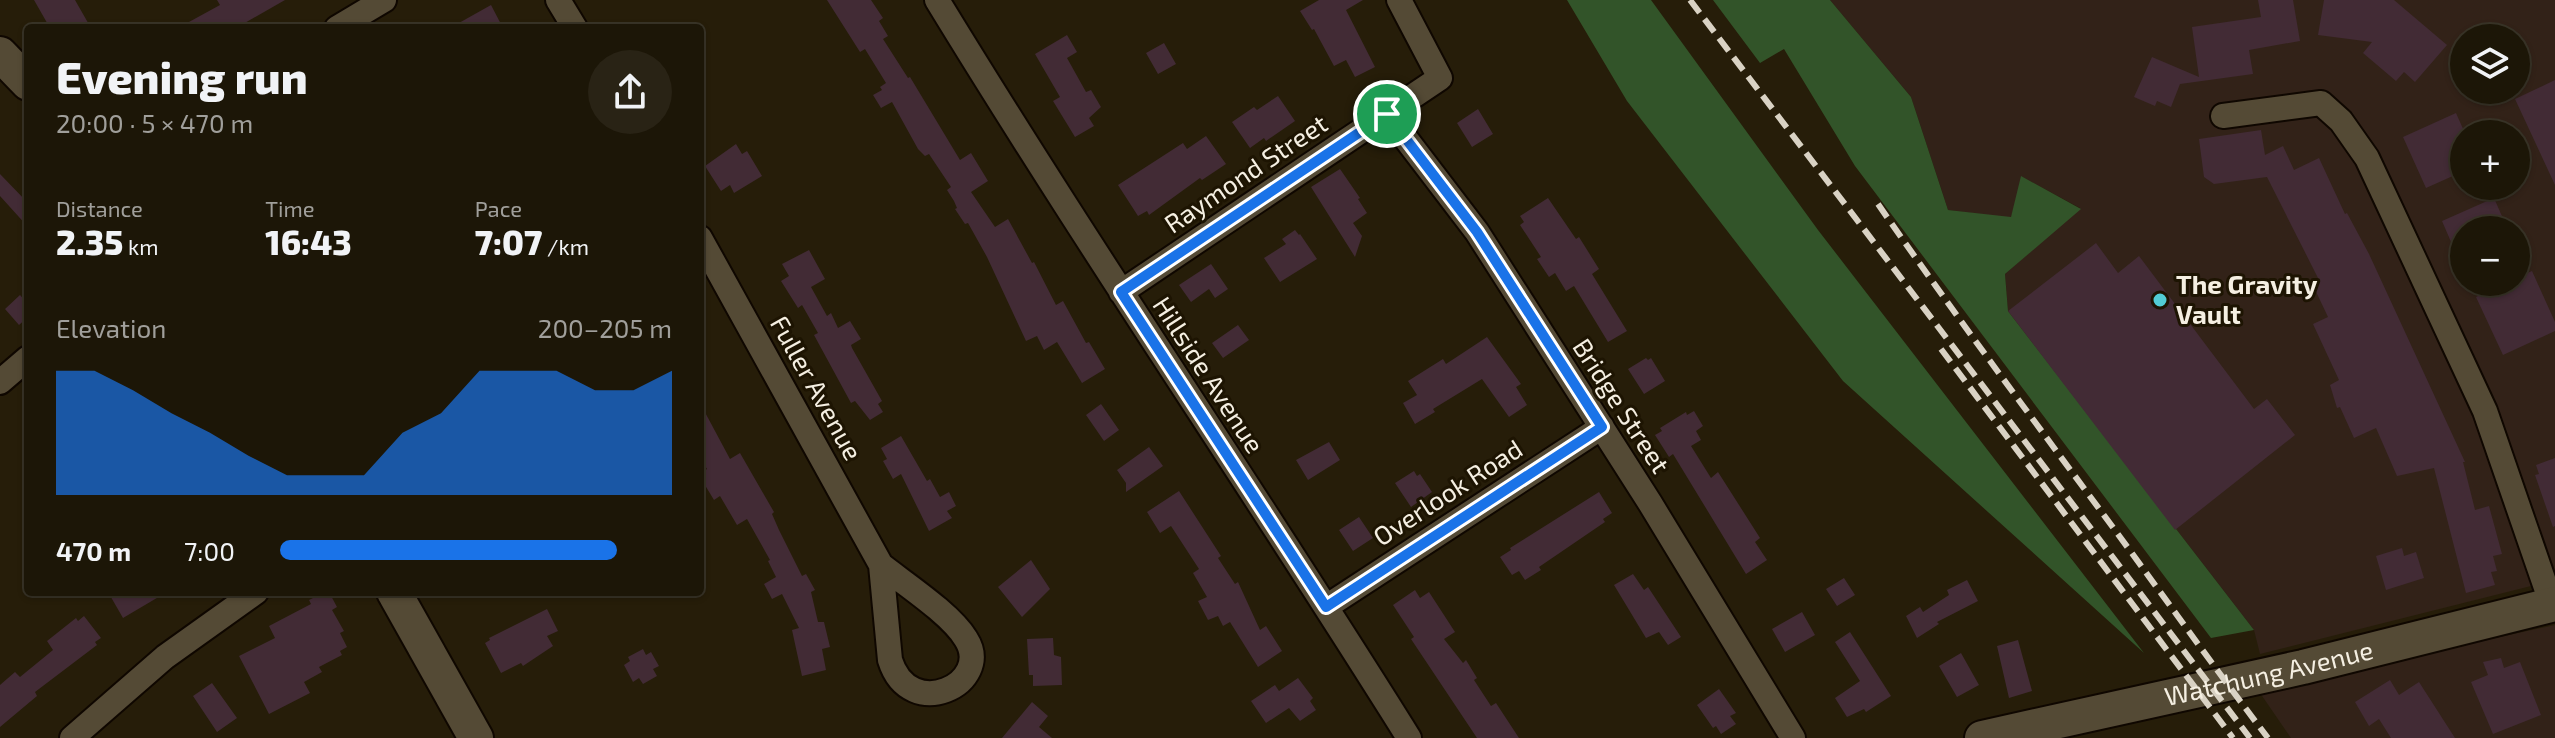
<!DOCTYPE html>
<html lang="en">
<head>
<meta charset="utf-8">
<style>
  body { margin:0; font-family:"Exo 2",sans-serif; background:#292315; color:#f1f3f6; height:100vh; display:flex; flex-direction:column; font-size:30px; white-space:nowrap }
  * { box-sizing:border-box; margin:0 }
  p { font-size:26px; color:#a09f9b }
  .icon { flex:none; width:44px; height:44px; fill:none; stroke:currentColor; stroke-width:2; stroke-linecap:round; stroke-linejoin:round }
  .map { position:relative; flex:1; overflow:hidden }
  .side { position:absolute; left:24px; top:24px; width:680px; height:572px; display:flex; flex-direction:column; background:#1c1607; border-radius:8px; box-shadow:0 2px 6px #0004,0 0 0 2px #3a3528 }
  .side>* { flex:none }
  .fabs { position:absolute; left:2450px; top:24px; display:grid; gap:16px }
  .fabs a { display:grid; place-items:center; width:80px; height:80px; border-radius:50%; background:#1c1607; box-shadow:0 2px 6px #0004,0 0 0 2px #3a3528; font-size:40px }
  .pin { position:absolute; display:grid; place-items:center; width:68px; height:68px; color:#fff; margin:-34px; border:4px solid #fff; border-radius:50%; box-shadow:0 2px 8px #0007 }
  .round { display:grid; place-items:center; flex:none; width:84px; height:84px; border-radius:42px; background:#292315 }
  .summary { display:flex; align-items:center; justify-content:space-between; height:136px; padding:0 32px }
  h1 { font-size:44px; font-weight:800; line-height:60px }
  .figures { display:grid; grid-template-columns:repeat(3,1fr); gap:12px; height:136px; padding:8px 32px }
  .figures div { display:grid; align-content:center }
  .figures b { font-size:34px; font-weight:800 }
  .figures small { font-size:22px; font-weight:400 }
  .figures p { font-size:22px }
  .chart { height:224px; padding:16px 32px }
  .chart p { display:flex; justify-content:space-between }
  .chart svg { width:100%; height:144px; margin-top:8px; fill:#1a73e8; opacity:.7 }
  ul { padding:0 32px; list-style:none; font-size:26px }
  li { display:grid; grid-template-columns:128px 96px 1fr; align-items:center; height:60px }
  li i { height:20px; border-radius:10px; background:#1a73e8 }
  .map>svg:first-child { display:block }
  .industrial { fill:#322218; fill-rule:evenodd }
  .forest { fill:#325429 }
  .building { fill:#422b35 }
  .lines { fill:none; stroke-linecap:round; stroke-linejoin:round }
  .minor-casing { stroke:#0f0700; stroke-width:28 }
  .secondary-casing { stroke:#0f0700; stroke-width:38 }
  .minor { stroke:#544a35; stroke-width:24 }
  .secondary { stroke:#544a35; stroke-width:34 }
  .rail { stroke:#d9d2c4; stroke-width:6; stroke-dasharray:16 8; stroke-linecap:butt }
  .route-casing { stroke:#fff; stroke-width:16 }
  .route { stroke:#1a73e8; stroke-width:10 }
  .poi-dot { fill:#52ccd5; stroke:#1d1402; stroke-width:3 }
  .labels { text-anchor:middle; stroke-width:6; stroke-linejoin:round; paint-order:stroke }
  .street-label { font-size:26px; fill:#f5efe2; stroke:#1d1402 }
  .poi-label { font-size:26px; font-weight:bold; fill:#f5efe2; stroke:#1d1402; text-anchor:start }
</style>
</head>
<body>
<div class="map">
<svg width="2555" height="738" viewBox="0 0 2555 738">
  <rect width="100%" height="100%" fill="#261d09"/>
  <path class="industrial" d="M1830 0H2555V580L2260 654 2254 630 2008 311 2005 274 2080 208 2022 177 2011 218 1948 210 1911 97ZM2464 38H2516V90H2464ZM2464 134H2516V186H2464ZM2464 230H2516V282H2464Z
    M2555 625V738H2291L2258 690Z"/>
  <path class="forest" d="M1567 0H1651L1818 230 2144 653 1843 381 1627 101Z
    M1713 0H1830L1911 97 1948 210 2011 217 2021 176 2081 209 2005 274 2008 311 2254 630 2211 638 1855 166 1784 49 1760 63Z"/>
  <path class="building" d="M34 0H75L91 28H50Z
    M217 0H285L236 28H178L220 5Z
    M827 0H871L883 18 879 21 888 36 883 39 908 78 910 77 960 160 971 153 988 181 971 192 995 227 1008 219 1032 263 1034 262 1056 305 1063 301 1086 343 1089 342 1105 369 1082 383 1057 342 1044 350 1037 336 1026 341 987 257 968 223 965 224 955 209 957 208 954 201 947 190 951 187 929 154 925 156 918 149 892 102 881 108 873 95 882 90 880 87 886 83 865 49 860 52Z
    M1319 0H1363L1346 10 1375 67 1355 77 1346 60 1334 66 1314 29 1312 30 1300 11Z
    M2258 0H2293L2300 41 2249 50 2253 74 2180 84 2171 107 2157 101 2155 106 2134 97 2152 57 2199 77 2192 27 2261 17Z
    M2324 0H2394L2447 45 2415 82 2404 72 2396 81 2363 53 2372 42 2318 35Z
    M491 5 503 28H450Z
    M1067 35 1077 52 1067 58 1086 92 1091 90 1101 107 1089 118 1094 126 1075 137 1053 101 1060 97 1035 54Z
    M1164 43 1176 64 1158 74 1146 53Z
    M2555 80V185L2515 99Z
    M1278 96 1295 121 1266 141 1264 138 1250 148 1232 122 1254 107 1257 110Z
    M1478 109 1493 134 1472 147 1457 123Z
    M2456 113 2464 131V171L2426 188 2403 137Z
    M2261 130 2265 155 2283 146 2294 170 2319 158 2345 214 2347 213 2369 254 2465 462H2463L2475 510 2489 506 2502 554 2493 556 2497 571 2491 572 2495 585 2466 593 2434 468 2397 476 2376 428 2354 438 2340 407 2337 408 2330 385 2339 380 2313 324 2328 317 2311 281 2318 278 2267 177 2214 184 2204 177 2199 139Z
    M1206 136 1226 164 1202 180 1200 178 1149 215 1147 211 1138 216 1118 185 1183 143 1187 149Z
    M736 144 742 154 747 151 762 176 734 193 730 185 721 191 705 166Z
    M1340 169 1360 198 1358 199 1367 213 1353 223 1362 236 1355 257 1311 187Z
    M0 174 28 203V227L0 196Z
    M1548 198 1576 239 1579 237 1599 269 1592 274 1627 331 1608 342 1574 286 1566 291 1555 273 1549 277 1537 259 1541 257 1520 225 1524 222 1520 216Z
    M2494 198 2508 230H2464V272L2442 221Z
    M1295 230 1299 235 1300 234 1317 259 1280 282 1264 258 1286 244 1282 239Z
    M2096 243 2118 273 2139 256 2254 409 2267 399 2295 435 2175 530 2008 311Z
    M809 250 825 279 811 287 827 316 831 313 838 328 850 321 861 339 851 345 852 348 882 401 878 404 883 412 870 420 855 401 851 403 814 335 818 333 802 305 798 308 781 281 789 276 782 264Z
    M1211 264 1228 289 1215 298 1209 289 1191 302 1179 285Z
    M2532 271 2555 322V331L2503 355 2476 297 2508 282H2516V278Z
    M20 295 28 304V317L19 325 5 309Z
    M1238 325 1249 340 1223 358 1212 343Z
    M1487 337 1521 384 1516 387 1527 405 1509 417 1482 379 1433 409 1435 412 1415 424 1403 403 1417 395 1408 381 1443 359 1446 364Z
    M1646 358 1648 360 1651 358 1665 381 1644 394 1628 369Z
    M700 403 730 459 740 453 774 512 772 514 779 530 802 576 806 574 815 590 811 592 818 622H824L830 647 822 649 826 670 802 676 792 630 799 628 782 594 772 599 764 584 776 577 768 561 770 560 747 519 737 525 720 496 714 500 700 477V473L707 469 700 458Z
    M1101 404 1119 430 1104 441 1086 415Z
    M1694 411 1703 426 1696 431 1701 440 1691 446 1711 478 1718 472 1760 538 1755 542 1767 560 1746 574 1673 454 1669 457 1655 435 1662 431 1660 428 1686 412 1687 415Z
    M901 436 927 481 930 479 940 497 949 492 956 506 947 511 952 518 929 531 901 474 893 479 883 461 887 459 881 448Z
    M1329 442 1340 460 1308 480 1296 460Z
    M1149 447 1163 466 1126 492V483L1117 470Z
    M2555 458V526L2553 527 2535 475 2539 474 2536 465Z
    M1414 471 1417 476 1420 474 1432 492 1411 507 1395 483Z
    M1179 491 1221 556 1218 558 1235 584 1238 582 1260 630 1266 626 1282 651 1258 667 1230 622 1223 626 1218 616 1208 620 1198 601 1207 597 1193 573 1199 569 1171 526 1160 533 1147 512Z
    M1599 492 1612 513 1603 519 1605 522 1539 567 1541 570 1525 580 1519 571 1512 575 1500 557 1511 550 1510 548Z
    M1359 517 1373 538 1353 551 1339 530Z
    M2402 548 2404 556 2416 552 2424 578 2386 590 2376 556Z
    M1031 560 1050 589 1022 617 998 587Z
    M1633 574 1644 590 1648 587 1681 637 1668 645 1659 632 1646 638 1614 585Z
    M1844 578 1855 595 1837 606 1826 589Z
    M1967 580 1978 601 1937 622 1939 624 1917 638 1906 616 1920 607 1923 612 1949 595 1947 590Z
    M1415 590 1420 598 1429 592 1455 632 1444 639 1463 663 1466 660 1477 678 1474 680 1491 706 1496 703 1519 738H1477L1411 639 1414 637 1393 605Z
    M108 592H167L123 618Z
    M325 592H329L337 607 332 610 344 631 340 633 347 647 340 651 342 655 319 667 322 672 304 682 310 693 269 714 239 656 275 638 269 626 311 604 309 600Z
    M547 609 558 631 547 636 553 646 523 666 521 663 501 673 485 643 490 640 489 638Z
    M1802 612 1815 635 1785 652 1772 629Z
    M84 616 101 638 95 642 97 645 35 692 37 696 0 727V685L15 672 20 677 53 650 47 641 76 618 78 621Z
    M1850 632 1891 696 1866 712 1864 709 1847 717 1835 698 1860 681 1835 642Z
    M1053 638 1054 655 1061 657 1062 685 1033 686V675H1029L1027 639Z
    M2018 640 2032 691 2009 698 1997 646Z
    M643 649 646 655 651 652 659 666 653 669 657 676 643 684 639 678 633 682 624 665 630 661 628 657Z
    M1961 653 1979 685 1957 697 1939 666Z
    M2501 658 2504 668 2520 662 2541 715 2493 734 2471 682 2488 675 2483 662Z
    M1298 678 1313 698 1310 701 1316 710 1300 721 1289 708 1266 723 1251 701 1275 685 1279 691Z
    M2390 680 2399 695 2419 682 2455 738H2391L2379 719 2369 726 2355 702Z
    M212 683 237 718 217 732 193 696Z
    M1719 689 1736 713 1730 716 1736 724 1721 734 1716 726 1713 728 1697 705Z
    M1032 702 1048 716 1039 727 1052 738H1002Z"/>
  <g class="lines">
    <g class="minor-casing">
      <path id="minor" d="M558 0 575 28
        M937 0C1089 249 1254 490 1409 738
        M337 28 384 0
        M1387 114 1477 232 1650 503 1793 738
        M2223 116 2321 103 2341 121 2367 158 2485 411 2552 605
        M700 238 881 565 890 660C910 724 994 683 966 639 951 614 905 584 881 565
        M1121 292 1440 78 1399 0
        M0 382 28 358
        M1326 607 1602 427
        M72 738 165 657 256 592"/>
    </g>
    <g class="secondary-casing">
      <g id="secondary">
        <path d="M0 54 28 83"/>
        <path d="M394 592 476 738"/>
        <path id="s1" d="M1982 738 2303 667 2555 604"/>
      </g>
    </g>
    <use href="#minor" class="minor"/>
    <use href="#secondary" class="secondary"/>
    <path class="rail" d="M1690 0 2250 738
      M1878 204C1952 311 2029 414 2106 518 2160 591 2213 666 2268 738
      M1941 349 2233 738"/>
  </g>
  <g class="lines">
    <g class="route-casing">
      <path id="route" d="M1387 114 1477 232 1602 427 1326 607 1121 292Z"/>
    </g>
    <use href="#route" class="route"/>
  </g>
  <circle class="poi-dot" cx="2160" cy="300" r="8"/>
  <g class="labels">
    <g class="street-label">
      <text transform="translate(1246 174) rotate(-34)" y="9">Raymond Street</text>
      <text transform="translate(1208 375) rotate(57)" y="9">Hillside Avenue</text>
      <text transform="translate(816 388) rotate(61)" y="9">Fuller Avenue</text>
      <text transform="translate(1621 406) rotate(57)" y="9">Bridge Street</text>
      <text transform="translate(1448 493) rotate(-33)" y="9">Overlook Road</text>
      <text dy="9" stroke="none"><textPath href="#s1" startOffset="294">Watchung Avenue</textPath></text>
    </g>
    <g class="poi-label">
      <text x="2176" y="294">The Gravity<tspan x="2176" dy="30">Vault</tspan></text>
    </g>
  </g>
</svg>
<div class="fabs">
<a><svg class="icon" aria-label="layers" viewBox="0 0 24 24"><path d="M12 4l9 5-9 5-9-5zM3 14l9 5 9-5"/></svg></a>
<a>+</a>
<a>−</a>
</div>
<div class="pin" style="left:1387px;top:114px;background:#1e9e55"><svg class="icon" aria-label="arrive" viewBox="0 0 24 24"><path d="M6 21V4h12l-3 4 3 4H6"/></svg></div>
<section class="side">
<div class="summary"><div><h1>Evening run</h1><p>20:00 · 5 × 470 m</p></div><a class="round"><svg class="icon" aria-label="share" viewBox="0 0 24 24"><path d="M12 15V3M7 8l5-5 5 5M5 13v7h14v-7"/></svg></a></div>
<div class="figures">
<div><p>Distance</p><b>2.35<small> km</small></b></div>
<div><p>Time</p><b>16:43</b></div>
<div><p>Pace</p><b>7:07<small> /km</small></b></div>
</div>
<div class="chart"><p><span>Elevation</span>200–205 m</p>
<svg viewBox="0 0 160 44" preserveAspectRatio="none"><path d="M0 44V6L10 6L20 12L30 19L40 25L50 32L60 38L70 38L80 38L90 25L100 19L110 6L120 6L130 6L140 12L150 12L160 6V44z"/></svg>
</div>
<ul>
<li><b>470 m</b>7:00<i style="width:86%"></i></li>
</ul>
</section>
</div>
</body>
</html>
